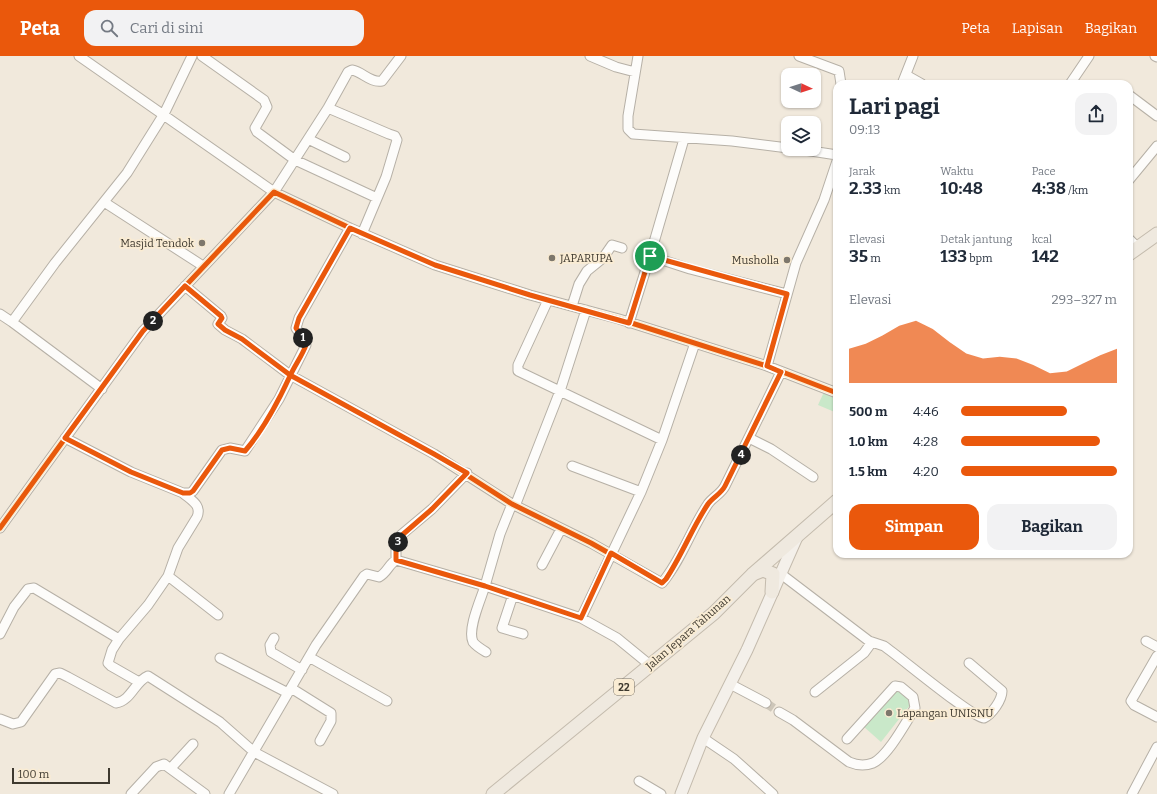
<!DOCTYPE html>
<html lang="id">
<head>
<meta charset="utf-8">
<style>
  body { margin:0; font-family:Bitter,serif; background:#f2f2f3; color:#1f2937; height:100vh; display:flex; flex-direction:column; font-size:15px; white-space:nowrap }
  * { box-sizing:border-box; margin:0 }
  p { font-size:13px; color:#747a83 }
  .icon { flex:none; width:22px; height:22px; fill:none; stroke:currentColor; stroke-width:2; stroke-linecap:round; stroke-linejoin:round }
  .map { position:relative; flex:1; overflow:hidden }
  .sheet { position:absolute; left:833px; top:24px; width:300px; height:478px; display:flex; flex-direction:column; background:#fff; border-radius:12px; box-shadow:0 1px 3px #0004 }
  .sheet>* { flex:none }
  .needle { width:26px; rotate:94deg }
  .fabs { position:absolute; left:781px; top:12px; display:grid; gap:8px }
  .fabs a { display:grid; place-items:center; width:40px; height:40px; border-radius:8px; background:#fff; box-shadow:0 1px 3px #0004; font-size:20px }
  .scale { position:absolute; left:12px; bottom:10px; width:98px; box-sizing:border-box; padding-left:4px; border:2px solid #3e392f; border-top:0; font-size:11px; line-height:14px; white-space:nowrap; color:#3e392f; -webkit-text-stroke:3px #faecd3; paint-order:stroke }
  .pin { position:absolute; display:grid; place-items:center; width:34px; height:34px; color:#fff; margin:-17px; border:2px solid #fff; border-radius:50%; box-shadow:0 1px 4px #0007 }
  .km { position:absolute; width:20px; height:20px; margin:-10px; border-radius:50%; background:#222; color:#fff; font-size:11px; line-height:20px; text-align:center }
  .round { display:grid; place-items:center; flex:none; width:42px; height:42px; border-radius:12px; background:#f2f2f3 }
  .headline { display:flex; align-items:center; justify-content:space-between; height:68px; padding:0 16px }
  h1 { font-size:22px; font-weight:700; line-height:30px }
  .metrics { display:grid; grid-template-columns:repeat(3,1fr); gap:6px; height:68px; padding:4px 16px }
  .metrics div { display:grid; align-content:center }
  .metrics b { font-size:17px; font-weight:700 }
  .metrics small { font-size:11px; font-weight:400 }
  .metrics p { font-size:11px }
  .chart { height:112px; padding:8px 16px }
  .chart p { display:flex; justify-content:space-between }
  .chart svg { width:100%; height:72px; margin-top:4px; fill:#ea580c; opacity:.7 }
  .button { display:flex; gap:8px; margin-top:auto; padding:8px 16px }
  .button a { flex:1; height:46px; border-radius:12px; background:#ea580c; color:#fff; font-size:16px; font-weight:700; line-height:46px; text-align:center }
  .button a+a { background:#f2f2f3; color:#1f2937 }
  ul { padding:0 16px; list-style:none; font-size:13px }
  li { display:grid; grid-template-columns:64px 48px 1fr; align-items:center; height:30px }
  li i { height:10px; border-radius:5px; background:#ea580c }
  header { display:flex; align-items:center; gap:24px; box-sizing:border-box; height:56px; padding:0 20px; background:#ea580c; color:#fff }
  header strong { font-size:19px }
  nav { display:flex; gap:22px; margin-inline-start:auto; font-size:14px }
  .search { width:280px; height:36px; background:#f2f2f3; display:flex; align-items:center; gap:10px; box-sizing:border-box; padding:0 14px; border-radius:12px; color:#747a83; font-size:15px }
  .map>svg:first-child { display:block }
  .green { fill:#c9e8c9 }
  .lines { fill:none; stroke-linecap:round; stroke-linejoin:round }
  .minor-tunnel { stroke:#cdc6b9; stroke-width:9; stroke-dasharray:9 4.5; stroke-linecap:butt }
  .minor-casing { stroke:#b6b0a6; stroke-width:11 }
  .major-casing { stroke:#c4bbad; stroke-width:13 }
  .highway-casing { stroke:#c4bbad; stroke-width:15 }
  .minor { stroke:#fdfcfa; stroke-width:9 }
  .major { stroke:#f4f0ea; stroke-width:11 }
  .highway { stroke:#efe9df; stroke-width:13 }
  .cycleway-casing { stroke:#faecd3; stroke-width:8 }
  .cycleway { stroke:#e8590c; stroke-width:5 }
  .route-casing { stroke:#fff; stroke-width:8 }
  .route { stroke:#ea580c; stroke-width:5 }
  .poi-dot { fill:#7d776c; stroke:#faecd3; stroke-width:1.5 }
  .labels { text-anchor:middle; stroke-width:3.5; stroke-linejoin:round; paint-order:stroke }
  .shield { fill:#faecd3; stroke:#766f60; stroke-width:1 }
  .shield-label { font-size:10px; font-weight:bold; fill:#3e392f }
  .poi-label { font-size:11px; fill:#3e392f; stroke:#faecd3; text-anchor:end }
  .street-label { font-size:11px; fill:#3e392f; stroke:#faecd3 }
</style>
</head>
<body>
<header>
<strong>Peta</strong>
<div class="search"><svg class="icon" aria-label="search" viewBox="0 0 24 24"><circle cx="10" cy="10" r="6"/><path d="M15 15l6 6"/></svg>Cari di sini</div>
<nav><a>Peta</a><a>Lapisan</a><a>Bagikan</a></nav>
</header>
<div class="map">
<svg width="1157" height="738" viewBox="0 0 1157 738">
  <rect width="100%" height="100%" fill="#f1e9dc"/>
  <path class="green" d="M824 336 837 342V357L818 349Z
    M897 631 914 644 881 686 863 670Z"/>
  <g class="lines">
    <path class="minor-tunnel" d="M766 647 779 656"/>
    <g class="minor-casing">
      <path id="minor" d="M79 0 274 136 328 52 348 16 352 14C363 16 370 27 382 25L401 0
        M202 0 264 44 267 51 255 72 257 76 295 104 377 142
        M590 0 616 11 635 16
        M638 0 628 60V73L633 78 732 85 788 92
        M799 0 839 15 841 28
        M1155 0 1157 1
        M906 19 922 28
        M902 28 913 0
        M1070 28 1089 0
        M1129 39 1157 60
        M328 52 389 78 395 80 397 84 386 121 362 178
        M308 83 345 101
        M798 93 837 99
        M1129 124 1157 90
        M104 146 203 210
        M1129 183 1138 192
        M650 200 684 83
        M185 230 221 260 222 262 218 268 225 274 242 283 290 319 434 398 512 448 591 487 662 527C682 503 691 473 708 448 713 441 721 438 725 430L781 316
        M548 244 518 309V315L662 384
        M572 250 579 228 587 215 603 202 612 189 622 192
        M0 258 12 266
        M629 267 650 200 690 213 787 238
        M767 310 796 207 824 144 837 105
        M102 333 12 266 55 207 127 117 164 58 192 0
        M65 382 131 416 183 437H190L193 435 222 394 230 392 245 395 279 343 306 289 305 285 296 272 299 262 350 172
        M749 382 771 393 813 421
        M572 410 641 436
        M515 450 560 335 586 254
        M0 472 143 275 274 136 350 172 435 209 530 239 619 263 767 310 837 337
        M396 504V492L401 479 432 453 467 417
        M542 509 561 473
        M781 518 869 585 884 590C900 601 971 661 984 662 992 658 1002 644 1002 635L969 607
        M168 520 218 559
        M513 539 502 572 523 578
        M581 562 641 436 662 384 695 287
        M0 578 14 551 28 533 34 532 119 583
        M274 582 270 589 271 596 302 614
        M1146 585 1157 591
        M486 596C481 593 476 590 473 586 467 573 481 543 485 530L581 562 617 582 650 609
        M1157 600 1131 645 1134 649 1157 661
        M309 601 387 645
        M220 602 288 637
        M139 626 111 610 108 607 112 594 119 583 148 549 168 520 178 492 197 461C202 449 191 444 183 437
        M730 628 766 647
        M291 632 331 657V665L320 685
        M815 636 864 597 872 586
        M779 656 793 664 849 706C856 709 865 710 873 707 888 700 906 666 915 652L913 641 901 631 895 630 847 683
        M0 663 13 668 21 666 55 618 60 617 68 621 116 647C131 645 135 625 148 620L220 666 254 696 333 738
        M703 682 734 703 773 738
        M171 712 193 688
        M639 725 661 738
        M131 738 156 711 164 708 205 738
        M229 738 316 589 364 520 367 518 379 521C387 517 389 508 396 504L485 530 500 478 512 448
        M1132 738 1157 691"/>
    </g>
    <g class="major-casing">
      <path id="major" d="M681 738 703 682 747 594 797 481"/>
    </g>
    <g class="highway-casing">
      <path id="highway" d="M1129 198 1157 178
        M753 518 763 514 773 518 772 536
        M493 738 714 557 752 519 837 445"/>
    </g>
    <use href="#minor" class="minor"/>
    <use href="#major" class="major"/>
    <use href="#highway" class="highway"/>
    <g class="cycleway-casing">
      <path id="cycleway" d="M185 230 221 260 222 262 218 268 225 274 242 283 290 319 434 398 512 448 591 487 662 527C682 503 691 473 708 448 713 441 721 438 725 430L781 316
        M0 472 143 275 274 136 350 172 435 209 530 239 619 263 767 310 837 337"/>
    </g>
    <use href="#cycleway" class="cycleway"/>
  </g>
  <g class="lines">
    <g class="route-casing">
      <path id="route" d="M650 200 629 267 530 239 435 209 350 172 299 262 296 272 305 285 306 289C302 300 295 309 290 320 278 346 264 373 245 395L230 392 222 394 193 435 190 437H183L131 416 65 382 143 275 185 230 221 260 222 262 218 268 225 274 242 283 290 319 434 398 467 417 432 453 401 480 396 492V504L485 530 581 562 611 497 662 527 666 523C682 499 692 472 708 448 713 441 721 438 725 430L781 316 767 310 787 238 650 200"/>
    </g>
    <use href="#route" class="route"/>
  </g>
  <g class="poi-dot">
    <circle cx="202" cy="187" r="4"/>
    <circle cx="552" cy="202" r="4"/>
    <circle cx="787" cy="204" r="4"/>
    <circle cx="889" cy="657" r="4"/>
  </g>
  <g class="labels">
    <rect class="shield" x="614" y="623" width="20" height="16" rx="3"/>
    <g class="shield-label">
      <text x="624" y="635">22</text>
    </g>
    <g class="poi-label">
      <text x="194" y="191">Masjid Tendok</text>
      <text x="560" y="206" text-anchor="start">JAPARUPA</text>
      <text x="779" y="208">Musholla</text>
      <text x="897" y="661" text-anchor="start">Lapangan UNISNU</text>
    </g>
    <g class="street-label">
      <text transform="translate(688 576) rotate(-41)" y="4">Jalan Jepara Tahunan</text>
    </g>
  </g>
</svg>
<div class="fabs">
<a><svg class="needle" viewBox="-14 -14 28 28"><path d="M0-13l5 13h-10z" fill="#e53935"/><path d="M0 13l5-13h-10z" fill="#747a83"/></svg></a>
<a><svg class="icon" aria-label="layers" viewBox="0 0 24 24"><path d="M12 4l9 5-9 5-9-5zM3 14l9 5 9-5"/></svg></a>
</div>
<div class="scale">100 m</div>
<div class="pin" style="left:650px;top:200px;background:#1e9e55"><svg class="icon" aria-label="arrive" viewBox="0 0 24 24"><path d="M6 21V4h12l-3 4 3 4H6"/></svg></div>
<b class="km" style="left:303px;top:282px">1</b>
<b class="km" style="left:153px;top:265px">2</b>
<b class="km" style="left:398px;top:486px">3</b>
<b class="km" style="left:741px;top:399px">4</b>
<section class="sheet">
<div class="headline"><div><h1>Lari pagi</h1><p>09:13</p></div><a class="round"><svg class="icon" aria-label="share" viewBox="0 0 24 24"><path d="M12 15V3M7 8l5-5 5 5M5 13v7h14v-7"/></svg></a></div>
<div class="metrics">
<div><p>Jarak</p><b>2.33<small> km</small></b></div>
<div><p>Waktu</p><b>10:48</b></div>
<div><p>Pace</p><b>4:38<small> /km</small></b></div>
</div>
<div class="metrics">
<div><p>Elevasi</p><b>35<small> m</small></b></div>
<div><p>Detak jantung</p><b>133<small> bpm</small></b></div>
<div><p>kcal</p><b>142</b></div>
</div>
<div class="chart"><p><span>Elevasi</span>293–327 m</p>
<svg viewBox="0 0 160 44" preserveAspectRatio="none"><path d="M0 44V23L10 20L20 15L30 9L40 6L50 11L60 19L70 26L80 29L90 28L100 29L110 33L120 38L130 37L140 32L150 27L160 23V44z"/></svg>
</div>
<ul>
<li><b>500 m</b>4:46<i style="width:68%"></i></li>
<li><b>1.0 km</b>4:28<i style="width:89%"></i></li>
<li><b>1.5 km</b>4:20<i style="width:100%"></i></li>
</ul>
<div class="button"><a>Simpan</a><a>Bagikan</a></div>
</section>
</div>
</body>
</html>
